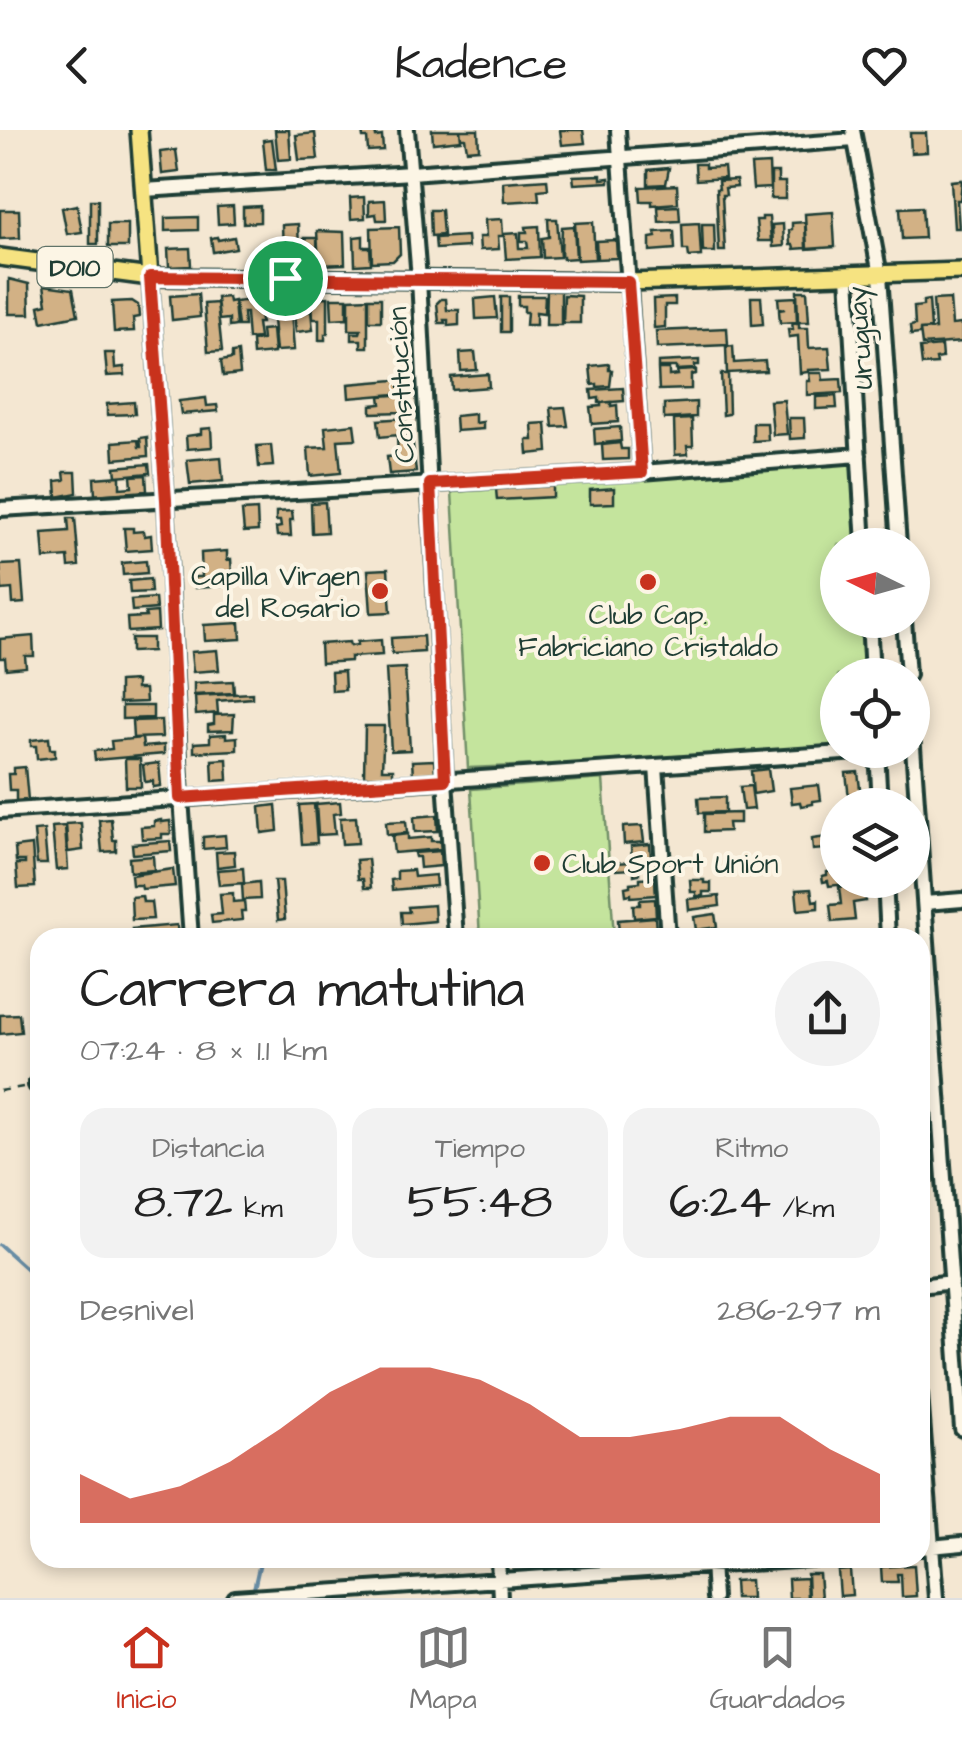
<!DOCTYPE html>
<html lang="es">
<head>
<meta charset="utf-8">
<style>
  body { margin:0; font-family:"Architects Daughter",sans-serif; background:#f2f2f2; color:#222; height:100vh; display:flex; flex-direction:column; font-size:38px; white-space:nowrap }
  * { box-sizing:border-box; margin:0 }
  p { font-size:32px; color:#767676 }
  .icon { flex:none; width:55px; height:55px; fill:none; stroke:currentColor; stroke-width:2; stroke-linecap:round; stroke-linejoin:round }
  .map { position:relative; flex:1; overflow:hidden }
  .sheet { position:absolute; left:30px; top:798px; width:900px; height:640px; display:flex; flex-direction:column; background:#fff; border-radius:30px; box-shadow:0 5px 15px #0003 }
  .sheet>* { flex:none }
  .needle { width:65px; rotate:275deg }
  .controls { position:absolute; left:820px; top:398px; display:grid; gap:20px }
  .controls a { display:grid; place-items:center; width:110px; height:110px; border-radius:50%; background:#fff; box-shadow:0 5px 15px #0003; font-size:50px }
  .pin { position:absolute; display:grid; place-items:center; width:85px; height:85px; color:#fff; margin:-42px; border:5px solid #fff; border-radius:50%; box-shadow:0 2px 10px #0007 }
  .round { display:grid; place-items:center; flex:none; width:105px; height:105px; border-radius:52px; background:#f2f2f2 }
  .head { display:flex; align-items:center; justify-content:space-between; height:170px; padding:0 50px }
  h1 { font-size:55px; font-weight:600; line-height:75px }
  .stats { display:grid; grid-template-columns:repeat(3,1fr); gap:15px; height:170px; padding:10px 50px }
  .stats div { display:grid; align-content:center; border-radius:25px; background:#f2f2f2; text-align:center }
  .stats b { font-size:50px; font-weight:600 }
  .stats small { font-size:28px; font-weight:400 }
  .stats p { font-size:28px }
  .chart { height:280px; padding:20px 50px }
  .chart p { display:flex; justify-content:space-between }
  .chart svg { width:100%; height:180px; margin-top:10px; fill:#c8321e; opacity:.7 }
  header { display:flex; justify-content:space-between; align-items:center; height:130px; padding:0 50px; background:#fff; font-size:45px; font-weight:600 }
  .tabs { display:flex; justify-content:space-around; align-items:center; height:140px; border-top:2px solid #e0e0e0; background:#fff; font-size:28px; color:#767676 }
  .tabs a { display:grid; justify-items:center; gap:5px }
  .tabs .active { color:#c8321e }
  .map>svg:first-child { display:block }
  .green { fill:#c4e49d; stroke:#729068; stroke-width:2.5 }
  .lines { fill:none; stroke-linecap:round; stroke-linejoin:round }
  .stream { stroke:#678da5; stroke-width:4 }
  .building { fill:#d2b185; stroke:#1f3d34; stroke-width:2.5 }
  .minor-casing { stroke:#1f3d34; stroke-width:20 }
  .major-casing { stroke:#1f3d34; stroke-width:22 }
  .path { stroke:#1f3d34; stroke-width:2.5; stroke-dasharray:8 8; stroke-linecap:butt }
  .minor { stroke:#fcf5e5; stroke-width:12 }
  .major { stroke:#f6e381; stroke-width:15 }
  .route-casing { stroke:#fff; stroke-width:20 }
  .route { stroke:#c8321e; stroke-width:12 }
  .poi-dot { fill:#c8321e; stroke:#fcf5e5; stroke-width:4 }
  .labels { text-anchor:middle; stroke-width:8; stroke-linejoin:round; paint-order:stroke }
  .shield { fill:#fcf5e5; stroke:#617469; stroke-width:2.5 }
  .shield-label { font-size:25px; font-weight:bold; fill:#1f3d34 }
  .street-label { font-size:28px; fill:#1f3d34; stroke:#fcf5e5 }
  .poi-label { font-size:28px; fill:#1f3d34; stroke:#fcf5e5; text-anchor:end }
</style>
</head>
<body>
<header><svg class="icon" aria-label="back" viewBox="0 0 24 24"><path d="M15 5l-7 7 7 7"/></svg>Kadence<svg class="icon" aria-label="heart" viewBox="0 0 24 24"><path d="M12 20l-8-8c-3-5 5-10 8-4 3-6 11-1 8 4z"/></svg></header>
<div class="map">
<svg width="962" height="1468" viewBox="0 0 962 1468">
  <rect width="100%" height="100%" fill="#f4e7d2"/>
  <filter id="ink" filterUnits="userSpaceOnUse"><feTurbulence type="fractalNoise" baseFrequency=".01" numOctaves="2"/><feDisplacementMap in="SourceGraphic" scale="20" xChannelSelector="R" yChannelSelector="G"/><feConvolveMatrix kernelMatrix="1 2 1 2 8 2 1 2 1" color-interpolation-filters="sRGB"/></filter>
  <g filter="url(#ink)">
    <path class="green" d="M859 325 864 415H838V490H869L872 545H838V620L877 621 468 638 452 362Z
      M603 649 614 807H480L471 659Z"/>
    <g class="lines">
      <path class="stream" d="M0 1115 40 1151
        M253 1463 261 1428"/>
    </g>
    <path class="building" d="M275 0H289L291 29 278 30Z
      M362 0H375L376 7 382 6 383 20 368 21 367 8H363Z
      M432 0H460L461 10 433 13Z
      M460 0H478L479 19 467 20 465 8H461Z
      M560 0H583L585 13 562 15Z
      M315 3 318 29 299 30 296 5Z
      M910 3H926L927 22 911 23Z
      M272 9 276 40H266L263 10Z
      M176 20 179 42 162 44 160 22Z
      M695 34H705V38L724 37 725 48 696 50Z
      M769 34 770 58 753 59 751 35Z
      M669 38 666 54 648 55V40Z
      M771 43H778V52H785V69H771Z
      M601 45V49L609 48V52L574 54 573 46Z
      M547 49 548 59 538 60 539 70 504 72 503 52Z
      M736 50 737 57 725 58 726 65H722L725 121H719L716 59H719L718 51Z
      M962 50 960 70H957L959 98H954L951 51Z
      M677 55 678 73 652 75V71H641L640 57Z
      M364 67 365 88 351 89 350 68Z
      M90 70H98V114H90Z
      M385 70 386 90H377L376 84 369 85V71Z
      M77 75 82 102 67 104 62 78Z
      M233 76 234 93 218 94 217 77Z
      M260 76V92L243 93V77Z
      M679 76 680 91 659 92 658 77Z
      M922 77 924 108 902 109 900 78Z
      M0 80H19L20 108 0 109Z
      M430 80H441L443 105 431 106Z
      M833 82 835 117 807 119 805 84Z
      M198 87V100L165 101V88Z
      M762 87H769L771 111H758L756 90H762Z
      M502 89 503 106H498L499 119 480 120 479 107H486L485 90Z
      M548 89H557L560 127 543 128 542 108 549 107Z
      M593 92 595 129 577 130 575 93Z
      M805 92 806 118 794 119 793 115H790L789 100 792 99V93Z
      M699 93 701 126 689 127 688 120H683L682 94Z
      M108 94H128V117H108Z
      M298 94 299 120 283 121 282 95Z
      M702 94H714L715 122H703Z
      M783 94 784 116 773 117 772 95Z
      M539 96 540 127 506 129 504 104 518 103 519 118H528L527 111H521V102H527L526 97Z
      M574 96 576 128 563 129V126H561L562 97Z
      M399 97 400 124 393 131 372 132 371 98Z
      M317 101 344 102 345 134 319 135Z
      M674 101 675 119 650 121V108L656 107 655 102Z
      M363 106V117H370L371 134 355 135 354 107Z
      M467 106 468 117 436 119 435 108Z
      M217 107 218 110 234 107 236 118 213 122 211 108Z
      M304 108H317L318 137H305Z
      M616 110 617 128 597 129 596 111Z
      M190 118 191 136 169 137 168 119Z
      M9 149 29 154 30 184H9Z
      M44 155 73 159 78 185 42 192 39 176 47 174Z
      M547 160H561V195H546Z
      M797 161H807L809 192H798Z
      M198 164 200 187 172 190 170 166Z
      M564 165 580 166V193H563Z
      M518 166H545L544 183 536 182V195H526L527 182H524V176H518Z
      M228 167 229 172 234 171 236 196 229 197V189L219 190 217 168Z
      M328 167V204H325V210H319V189H313L312 168Z
      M495 167 497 188 476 189 475 169Z
      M501 167H509V202H501Z
      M751 167H761L763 194 752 195Z
      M796 167 797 192 780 193 779 180 785 179 779 178 778 168Z
      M290 168 294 220 276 221 271 169Z
      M331 168H347V188L332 189Z
      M368 168V217H361V210H352V203H360L361 200H349V169Z
      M369 168H381V191H369Z
      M675 168V175H665V197L654 198 653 169Z
      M259 169 261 193H257L259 208 248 209 246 183H243L244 196H238L235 172Z
      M441 169H446L447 180H459V195L448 196V190H444L445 193H439L437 173Z
      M950 169 952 195 962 194V212L922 215 920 200 935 199 933 170Z
      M929 170 931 199 920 200V204L911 205 910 196 915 195 914 177 923 176V171Z
      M132 171 138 175 139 187 133 188 134 201 114 202 112 172Z
      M217 173 222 221 208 222 204 174Z
      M311 181 313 200 296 202 294 183Z
      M792 193H799V198H808L809 218 829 217 831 239 808 240V242L800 243 798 206 789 207 788 199H793Z
      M727 198 728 215 657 218 656 201Z
      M272 199 274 223 253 225 252 211 262 210 261 200Z
      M733 216 734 233 765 231 766 241 727 243 726 217Z
      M941 216 942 228 936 229 937 234 922 235 920 218Z
      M238 222 240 244 223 246 221 231 232 229V223Z
      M475 222 477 240 461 241 460 223Z
      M105 223H114L115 238 124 237 125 245 107 246Z
      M699 230V235H695V239L676 240V237H658V232Z
      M609 234V240H612L610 256 597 257V254L592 255 590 236Z
      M658 239H669V246L678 245 677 241 696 240V244L691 245V259L659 260Z
      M809 243H822L823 250 841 249 842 263 807 265V251H810Z
      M488 244 489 257 452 260 451 247Z
      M721 244H728L729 284 723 285Z
      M406 249 407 263 349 268 348 254Z
      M623 258 624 271 599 273V268L592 269 591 260Z
      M408 264 409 273 401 274 402 282 371 283V275L381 274 380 266Z
      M836 266 837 278 816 279V267Z
      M206 268 207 276 217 275 218 281 181 284 179 271Z
      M784 270 787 304 773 305 770 271Z
      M134 272 135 284 107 285V274Z
      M611 272V276L617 275 618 292 592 294 590 277 601 276V273Z
      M696 272V287L664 289V274Z
      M565 277 568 296 553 297 551 278Z
      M475 284V293L483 292V299L456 301 455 286Z
      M406 288 408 304 380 307 378 290Z
      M789 288H804L805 308 790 309Z
      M692 289 693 316H687L688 324 675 325 674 290Z
      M546 293 548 322 528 324 527 310H533L532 294Z
      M753 293H767L768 310 753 311Z
      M354 294 356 309 338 310 341 343 310 346 308 318 327 317 325 297Z
      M620 297 621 311 595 314 594 299Z
      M211 298 212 317 187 319 186 306 201 304V299Z
      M412 306 416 342 389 344 387 327 398 326 397 307Z
      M147 307 148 326 114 329 113 312 138 310 139 317H141L140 308Z
      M620 313 621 319H628V329L603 330 602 315Z
      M271 315 273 336 259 337 257 316Z
      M221 327 223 351 190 354 187 330Z
      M149 334 150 343 116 346 115 337Z
      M64 342H76L77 363 57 367 56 351 65 350Z
      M146 345 147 361 95 365 94 348 120 346V358L132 357 131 346Z
      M553 356V367L497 370 496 359Z
      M614 358V373L590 374V360Z
      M325 372 327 402 312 403 311 373Z
      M257 380 258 401 244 402 242 381Z
      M292 381 293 390H290L291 406H277L276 398 281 397 280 391H276V382Z
      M68 388H75L79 436 69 437 68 427 44 429 42 403 69 401Z
      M124 398H133V402L144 401 145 406 151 405 152 419 126 421Z
      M227 421V430L231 429 232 445H225L226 456 195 458 194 447H202L201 423Z
      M146 431 147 443 123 445 122 433Z
      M21 434 24 473 13 474 12 459 2 460 0 435Z
      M388 439 391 482 371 483 368 440Z
      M150 449 151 462 130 463 129 451Z
      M155 468 156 479 132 481 131 470Z
      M157 482 158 500 128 502 127 488 146 487 145 483Z
      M240 493 241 509 205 511 204 495Z
      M33 506 34 526H25L26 537 6 539 5 528H0V509Z
      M423 506 424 522 392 524 391 508Z
      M131 508H152V521L131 522Z
      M381 510 382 525 350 527V531L321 533 320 514 349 512 350 516 357 515V512Z
      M217 520 219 540 193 542 191 522Z
      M405 538 410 620 391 621 386 539Z
      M344 541 345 560 332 561 331 542Z
      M136 551V559H145L146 572 119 573V552Z
      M233 551 234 563 194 565V553Z
      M252 563V568L217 571 218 583 196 585 195 566Z
      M122 576H153V588L122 589Z
      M234 584 233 600 208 601V595L214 594V585Z
      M161 590 162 607 133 608 132 591Z
      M365 596H384L382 639H393V647L364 646Z
      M226 604V608L237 607V620L194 622V613L210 612V605Z
      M49 608 50 619H55V627L37 629 36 616H31V610Z
      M142 608 143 617 164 615V624L95 630 94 621 112 619 111 611Z
      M125 629H140L141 657H126Z
      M227 629 228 650 213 651 212 630Z
      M434 630 435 644 413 645 412 631Z
      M159 633 161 656 153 657V651L145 652 143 635Z
      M25 637 28 670 16 671V660H9L8 644H14V638Z
      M768 639 771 661 753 664 751 641Z
      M858 642 861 667 849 668 846 643Z
      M819 655 821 670 813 671V674L801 676 800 672 792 673 790 658Z
      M751 656 754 679 743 680 740 657Z
      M725 667V682L699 683 698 668Z
      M340 672 341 683 333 684 335 704 318 705 316 674Z
      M314 674 317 713 302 714 299 675Z
      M276 675 278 701 262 703 260 677Z
      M740 683V693H728L729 701 704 702V684Z
      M437 685 438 701 415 702 414 687Z
      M356 687 358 713 342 714 340 688Z
      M111 689 113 710H116V721L102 722 99 690Z
      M161 690V692L170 691 171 704H162V708L142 709 141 697 154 696V691Z
      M406 691 407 703 387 705 386 692Z
      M81 693 83 720 68 722 66 694Z
      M65 696 68 739 56 740 52 697Z
      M642 696 644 712 624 714 623 697Z
      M44 700 47 734H37L34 701Z
      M408 704V709L431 707V711H440L441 719 394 723 392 706Z
      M225 705 226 717 203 719V707Z
      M835 706 837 718 813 720 812 709Z
      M170 711 171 721 133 724 132 714Z
      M650 714 651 729 632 731 631 716Z
      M32 715 35 757 18 758 16 734H25V731H16L15 717Z
      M234 721 235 735 217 737 216 722Z
      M440 721 441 736 420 738 419 727H415L414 723Z
      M153 726 154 740 130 742 129 728Z
      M368 729 371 758H364L363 749H358L356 730Z
      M649 731V737L639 738V744L634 745V739L616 740 615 733Z
      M243 738 244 753 219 755 217 740Z
      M173 739 175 756 142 759 141 755H132L131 745Z
      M413 740 414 747 435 745 436 756 392 760 391 750 397 749V741Z
      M838 740V750L872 751 829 756 828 751 823 752 822 746 827 745V742Z
      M655 747 656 765 631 767V764L626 765 625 757 630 756V753L640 752V748Z
      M690 750H704V753H711V762H703V766H696V762H691Z
      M274 751H282L285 789 278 790Z
      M259 752 260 769 243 770 242 754Z
      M858 755 859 763 865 762 866 771 853 773 855 790 832 792 830 775 841 774 839 757Z
      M811 759 813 771 818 770V778L798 780 796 760Z
      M233 763V772L244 771 245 781H241L242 790 212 793 211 785 222 784 220 764Z
      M142 766 143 772H151L153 789 132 790 131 767Z
      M719 766 720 776 689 780 688 769Z
      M655 769 656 786 634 788 633 775H640V770Z
      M434 775 435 791 402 794 401 782H409L408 777Z
      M715 784 717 797 696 800 694 787Z
      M655 787 656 801 619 804 618 790Z
      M177 795 178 808H133L132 799Z
      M19 884 21 902 0 904V885Z
      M914 1435 916 1466 902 1467 901 1444H897L898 1452H882L881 1437Z
      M850 1440 852 1465 840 1466 838 1441Z
      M807 1444H819L821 1468H808Z
      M806 1448 807 1468H789L788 1449Z
      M750 1450 751 1468H735L734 1451Z"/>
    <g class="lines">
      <g class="minor-casing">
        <path id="minor" d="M407 0 419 149 445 650 456 808
          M618 0 642 342
          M853 0 880 145 899 415
          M144 60 411 43 854 10
          M848 146 864 415
          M150 147 166 370 181 668 191 808
          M0 379 642 342 859 325
          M869 490 872 545
          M904 490 908 545
          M912 603 962 1299
          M877 620 880 675
          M656 636 668 808
          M0 681 887 620
          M885 750 888 808
          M925 773 962 770
          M36 955 40 954
          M920 1156 952 1152
          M920 1264 936 1468
          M920 1418 962 1414
          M498 1428 500 1468
          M712 1430 714 1468
          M235 1468 824 1428"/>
      </g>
      <g class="major-casing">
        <path id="major" d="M139 0 150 147
          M0 127 150 147 629 152 962 141"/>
      </g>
      <path class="path" d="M0 961 23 957"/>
      <use href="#minor" class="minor"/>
      <use href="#major" class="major"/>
    </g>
  </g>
  <g class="lines" filter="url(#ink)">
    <g class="route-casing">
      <path id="route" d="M150 147 628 152 642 342 430 354 445 650 180 668 166 370Z"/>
    </g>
    <use href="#route" class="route"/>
  </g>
  <g class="poi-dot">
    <circle cx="648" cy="452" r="10"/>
    <circle cx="380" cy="461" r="10"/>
    <circle cx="542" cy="733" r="10"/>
  </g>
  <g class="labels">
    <rect class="shield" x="37.5" y="117" width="75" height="40" rx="8"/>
    <g class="shield-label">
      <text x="75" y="146">D010</text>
    </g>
    <g class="street-label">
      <text transform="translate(859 208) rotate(-94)" y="10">Uruguay</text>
      <text transform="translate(400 255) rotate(-93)" y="10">Constitución</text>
    </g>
    <g class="poi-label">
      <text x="360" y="455">Capilla Virgen<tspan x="360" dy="32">del Rosario</tspan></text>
      <text x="648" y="494" text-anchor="middle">Club Cap.<tspan x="648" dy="32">Fabriciano Cristaldo</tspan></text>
      <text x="562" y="743" text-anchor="start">Club Sport Unión</text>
    </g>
  </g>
</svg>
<div class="controls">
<a><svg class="needle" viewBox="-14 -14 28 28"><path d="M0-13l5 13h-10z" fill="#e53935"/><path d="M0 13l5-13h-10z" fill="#767676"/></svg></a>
<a><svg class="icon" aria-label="locate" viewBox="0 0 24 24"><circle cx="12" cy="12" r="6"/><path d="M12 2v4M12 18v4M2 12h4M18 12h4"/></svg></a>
<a><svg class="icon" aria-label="layers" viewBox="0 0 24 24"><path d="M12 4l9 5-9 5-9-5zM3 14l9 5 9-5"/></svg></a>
</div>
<div class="pin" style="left:285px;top:148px;background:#1e9e55"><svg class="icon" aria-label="arrive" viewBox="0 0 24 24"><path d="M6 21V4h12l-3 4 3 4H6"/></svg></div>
<section class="sheet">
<div class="head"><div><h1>Carrera matutina</h1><p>07:24 · 8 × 1.1 km</p></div><a class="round"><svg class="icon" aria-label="share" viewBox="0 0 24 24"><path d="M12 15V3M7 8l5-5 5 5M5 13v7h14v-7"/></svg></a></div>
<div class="stats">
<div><p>Distancia</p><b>8.72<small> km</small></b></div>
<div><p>Tiempo</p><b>55:48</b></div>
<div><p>Ritmo</p><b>6:24<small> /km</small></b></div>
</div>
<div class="chart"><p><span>Desnivel</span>286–297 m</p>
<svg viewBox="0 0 160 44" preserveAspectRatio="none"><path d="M0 44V32L10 38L20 35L30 29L40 21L50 12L60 6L70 6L80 9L90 15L100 23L110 23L120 21L130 18L140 18L150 26L160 32V44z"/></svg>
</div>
</section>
</div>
<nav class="tabs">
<a class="active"><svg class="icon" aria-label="home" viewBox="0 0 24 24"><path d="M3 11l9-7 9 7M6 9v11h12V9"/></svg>Inicio</a>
<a><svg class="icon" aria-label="map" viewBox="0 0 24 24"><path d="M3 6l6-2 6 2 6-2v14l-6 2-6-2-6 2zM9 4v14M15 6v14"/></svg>Mapa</a>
<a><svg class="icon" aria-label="saved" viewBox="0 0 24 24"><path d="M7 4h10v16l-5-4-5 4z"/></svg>Guardados</a>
</nav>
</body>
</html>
